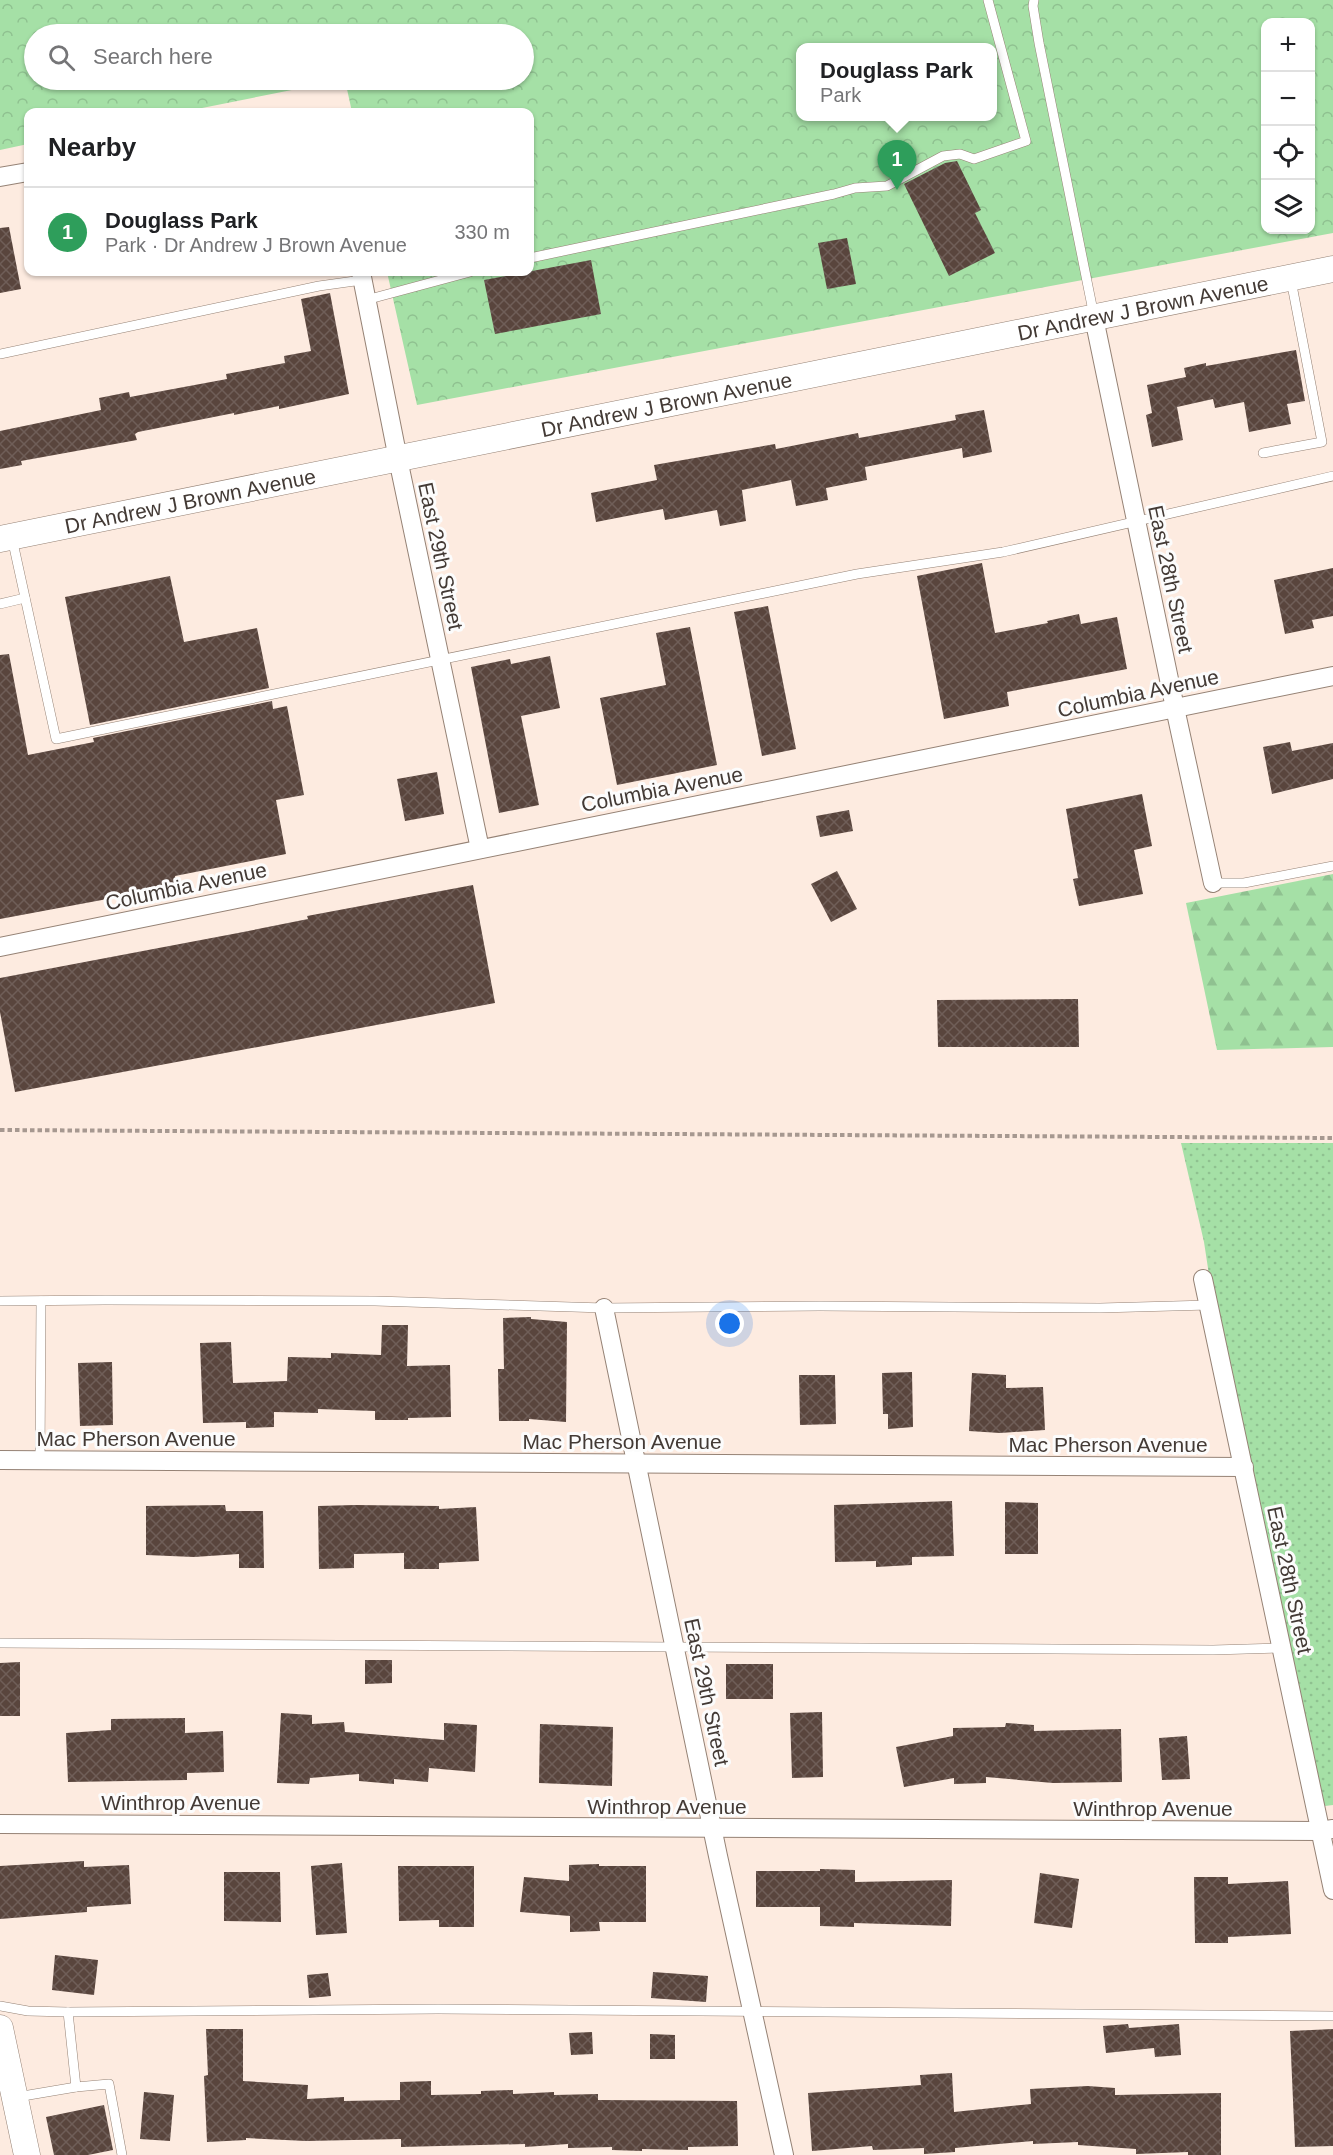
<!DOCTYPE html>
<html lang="en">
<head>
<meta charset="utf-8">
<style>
	body { margin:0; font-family:Arial,sans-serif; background:#f6f6f6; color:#202124 }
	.controls { position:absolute; right:18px; top:18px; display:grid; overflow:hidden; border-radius:12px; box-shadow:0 2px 4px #0004 }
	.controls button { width:54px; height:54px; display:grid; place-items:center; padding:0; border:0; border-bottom:2px solid #e0e0e0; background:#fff; color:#202124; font:30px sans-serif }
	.you { position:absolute; left:730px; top:1324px; width:21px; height:21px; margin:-15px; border:4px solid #fff; border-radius:50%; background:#1a73e8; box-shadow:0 0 0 9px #1a73e833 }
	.badge { display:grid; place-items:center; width:39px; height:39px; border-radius:50%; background:#1d6a6a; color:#fff; font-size:20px; font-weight:700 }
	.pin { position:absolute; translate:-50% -50px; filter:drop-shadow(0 2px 3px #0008) }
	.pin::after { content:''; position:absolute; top:32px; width:21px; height:18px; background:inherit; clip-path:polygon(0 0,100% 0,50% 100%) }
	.popup { position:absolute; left:796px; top:43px; width:201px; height:78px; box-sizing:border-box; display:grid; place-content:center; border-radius:12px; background:#fff; filter:drop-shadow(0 2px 4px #0005); font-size:20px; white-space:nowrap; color:#757577 }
	.popup b { font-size:22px; color:#202124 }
	.popup::after { content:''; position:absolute; left:50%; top:100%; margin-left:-12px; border:12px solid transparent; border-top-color:#fff }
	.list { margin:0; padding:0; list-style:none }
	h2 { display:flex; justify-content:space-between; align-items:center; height:78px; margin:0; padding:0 24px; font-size:26px }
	h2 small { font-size:20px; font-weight:400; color:#757577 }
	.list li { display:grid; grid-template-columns:39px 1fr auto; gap:18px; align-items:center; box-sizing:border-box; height:90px; padding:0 24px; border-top:2px solid #e0e0e0 }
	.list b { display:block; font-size:22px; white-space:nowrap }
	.list p { margin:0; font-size:20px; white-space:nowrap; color:#757577 }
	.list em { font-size:20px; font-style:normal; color:#757577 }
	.icon { flex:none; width:33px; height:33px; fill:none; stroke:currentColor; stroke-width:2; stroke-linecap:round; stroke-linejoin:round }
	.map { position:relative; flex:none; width:1333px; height:2155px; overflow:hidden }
	.search { position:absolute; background:#fff; box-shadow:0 2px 4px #0004; left:24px; top:24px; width:510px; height:66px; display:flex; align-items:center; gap:15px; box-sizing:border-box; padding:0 21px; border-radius:33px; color:#757577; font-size:22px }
	.panel { position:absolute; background:#fff; box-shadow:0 2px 4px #0004; left:24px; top:108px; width:510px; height:168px; border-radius:12px }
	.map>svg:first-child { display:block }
	.grass { fill:url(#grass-dots) }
	.forest { fill:url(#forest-firs) }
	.park { fill:url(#park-crowns); fill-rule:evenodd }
	.building { fill:url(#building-cross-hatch) }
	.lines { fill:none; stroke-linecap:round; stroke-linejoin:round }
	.lane-casing { stroke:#958275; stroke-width:10 }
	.street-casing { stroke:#958275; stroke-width:20 }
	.secondary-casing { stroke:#958275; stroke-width:27 }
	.path { stroke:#a69890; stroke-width:4; stroke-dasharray:4.5 3; stroke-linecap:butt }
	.lane { stroke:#fff; stroke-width:9 }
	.street { stroke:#fff; stroke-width:18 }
	.secondary { stroke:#fff; stroke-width:26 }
	.labels { text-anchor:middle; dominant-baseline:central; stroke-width:6; stroke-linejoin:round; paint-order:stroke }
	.street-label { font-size:21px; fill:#433a35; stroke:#fcfcfc }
</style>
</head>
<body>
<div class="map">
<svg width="1333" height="2155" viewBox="0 0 1333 2155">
	<defs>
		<pattern id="grass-dots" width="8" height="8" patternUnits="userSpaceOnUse" patternTransform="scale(1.5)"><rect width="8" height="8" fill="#a5e0a6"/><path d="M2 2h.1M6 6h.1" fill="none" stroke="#8fc190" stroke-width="1.8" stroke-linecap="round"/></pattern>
		<pattern id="forest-firs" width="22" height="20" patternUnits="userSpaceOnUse" patternTransform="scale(1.5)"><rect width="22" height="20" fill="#a5e0a6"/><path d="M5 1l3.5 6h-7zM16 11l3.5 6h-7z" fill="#8fc190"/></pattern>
		<pattern id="park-crowns" width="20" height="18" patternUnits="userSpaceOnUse" patternTransform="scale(1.5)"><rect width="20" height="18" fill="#a5e0a6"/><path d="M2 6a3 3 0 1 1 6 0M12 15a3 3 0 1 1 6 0" fill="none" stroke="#8fc190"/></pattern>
		<pattern id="building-cross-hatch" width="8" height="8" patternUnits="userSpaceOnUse" patternTransform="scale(1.5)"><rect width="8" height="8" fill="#59453d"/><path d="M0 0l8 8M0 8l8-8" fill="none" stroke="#6f5e58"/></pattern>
	</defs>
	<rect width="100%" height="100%" fill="#fdebe0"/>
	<!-- grass -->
	<polygon class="grass" points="1181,1143 1333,1143 1333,1805 1325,1806 1320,1795 1304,1710 1285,1628 1238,1399 1226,1342 1215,1314 1204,1242"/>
	<!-- forest -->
	<polygon class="forest" points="1333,874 1333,1047 1217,1050 1186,903"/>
	<!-- park -->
	<path class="park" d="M0,0H1333V233L417,405L387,272H530V112H352L345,80H524V34H34V80H342L182,112H28V144L0,150ZM1266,22H1310V230H1266ZM801,48H993V116H801Z"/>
	<!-- building -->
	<g class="building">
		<polygon points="957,161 981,210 975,213 995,253 949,276 904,184 945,163"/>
		<polygon points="9,227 21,289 0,293 0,228"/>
		<polygon points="847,238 856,284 827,289 818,243"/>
		<polygon points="591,260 601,314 495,334 484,280"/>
		<polygon points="330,293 349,394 279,409 279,406 234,415 234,413 138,432 135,434 137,440 21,461 22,465 0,469 0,431 101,410 99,398 129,392 130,397 227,379 226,374 285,363 284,356 311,351 301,299"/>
		<polygon points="1296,350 1305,401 1287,404 1291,424 1249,432 1244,402 1215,408 1213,399 1177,407 1183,440 1152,447 1146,415 1152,413 1147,385 1186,377 1184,368 1206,363 1206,366"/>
		<polygon points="984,410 992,452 963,458 962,448 865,467 867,480 826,488 828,500 796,506 791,480 742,490 746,521 720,526 717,510 665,520 663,509 596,522 591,493 657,480 654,465 775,444 776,449 858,433 859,438 956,420 955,415"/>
		<polygon points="982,563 995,633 1048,623 1047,621 1079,614 1081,624 1117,617 1127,669 1007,692 1009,706 944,719 917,576"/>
		<polygon points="1333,568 1333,616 1312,620 1314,628 1285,634 1274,580"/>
		<polygon points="170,576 184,642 257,628 269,688 90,725 65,597"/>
		<polygon points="768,606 796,749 762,756 734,612"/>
		<polygon points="690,627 717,765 617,785 600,698 666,685 656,633"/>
		<polygon points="9,654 28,755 94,742 93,738 272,701 273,709 287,706 304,795 276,800 286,854 175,876 177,886 0,919 0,655"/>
		<polygon points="550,656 560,708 521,716 539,805 499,813 471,667 510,659 511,664"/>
		<polygon points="1290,742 1292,751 1333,743 1333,779 1272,794 1263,747"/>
		<polygon points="437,772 444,814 405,821 397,779"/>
		<polygon points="1142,794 1152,846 1134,850 1143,894 1079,906 1073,879 1078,878 1066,809"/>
		<polygon points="849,810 853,831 820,837 816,816"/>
		<polygon points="837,871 857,909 831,922 811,884"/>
		<polygon points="473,885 495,1003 15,1092 0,1012 0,978 238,933 308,919 307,916"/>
		<polygon points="1078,999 1079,1047 938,1047 937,1000"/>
		<polygon points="531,1317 531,1319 567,1322 566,1422 529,1419 529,1421 499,1421 498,1369 504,1369 503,1318"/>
		<polygon points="382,1325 408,1325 407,1366 450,1365 451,1417 408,1418 408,1420 375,1420 375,1411 318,1409 318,1413 274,1412 274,1427 246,1428 246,1422 203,1423 200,1343 231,1342 233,1383 287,1381 288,1357 331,1358 331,1353 381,1355"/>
		<polygon points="112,1362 113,1425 80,1426 78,1363"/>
		<polygon points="912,1372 913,1427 888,1429 888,1414 883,1414 882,1373"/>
		<polygon points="972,1373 1006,1375 1006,1388 1043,1387 1045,1430 1000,1433 969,1431"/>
		<polygon points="799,1375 835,1375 836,1424 800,1425"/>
		<polygon points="952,1501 954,1556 912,1557 912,1565 876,1567 876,1561 835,1562 834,1505"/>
		<polygon points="1005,1502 1038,1503 1038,1554 1005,1554"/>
		<polygon points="225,1505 226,1511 263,1511 264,1568 239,1568 239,1554 194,1557 146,1555 146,1506"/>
		<polygon points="355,1505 439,1506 439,1509 476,1507 479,1561 439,1563 439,1569 404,1569 404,1553 354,1554 354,1568 319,1569 318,1506"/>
		<polygon points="365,1660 392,1660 392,1683 365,1684"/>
		<polygon points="20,1662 20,1716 0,1716 0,1663"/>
		<rect x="726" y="1664" width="47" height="35"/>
		<polygon points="822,1712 823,1777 792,1778 790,1713"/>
		<polygon points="281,1713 312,1715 312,1724 344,1722 345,1732 444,1740 444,1723 477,1725 475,1772 429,1768 428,1782 394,1779 394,1784 359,1781 359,1774 310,1778 309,1784 277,1783"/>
		<polygon points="185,1718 185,1733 223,1731 224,1772 187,1773 187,1780 68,1782 66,1733 111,1730 111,1719"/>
		<polygon points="1006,1723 1034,1725 1034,1731 1121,1729 1122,1782 1053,1783 986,1777 986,1783 954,1784 954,1778 904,1787 896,1747 953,1736 953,1728 1005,1727"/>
		<polygon points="540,1724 613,1727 612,1786 539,1783"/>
		<polygon points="1187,1736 1190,1779 1162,1780 1159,1738"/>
		<polygon points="84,1861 84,1867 129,1865 131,1904 87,1907 87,1912 0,1919 0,1866"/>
		<polygon points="342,1863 347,1933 316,1935 311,1866"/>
		<polygon points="599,1864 599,1866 646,1866 646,1922 599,1922 600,1931 570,1932 570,1916 520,1912 524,1877 569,1881 569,1865"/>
		<polygon points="398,1866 474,1866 474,1927 439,1927 439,1920 399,1921"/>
		<polygon points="820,1869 855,1870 855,1882 952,1880 951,1926 854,1923 854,1927 820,1926 820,1907 756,1907 756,1871 820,1871"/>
		<polygon points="224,1872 280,1872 281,1922 224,1921"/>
		<polygon points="1040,1873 1079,1879 1072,1928 1034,1923"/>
		<polygon points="1194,1877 1228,1877 1228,1884 1288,1881 1291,1934 1228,1937 1228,1943 1195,1943"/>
		<polygon points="55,1955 98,1960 94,1995 52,1990"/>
		<polygon points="653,1972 708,1976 706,2002 651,1998"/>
		<polygon points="328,1973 331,1996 309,1998 307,1975"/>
		<polygon points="1128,2024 1129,2028 1179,2024 1181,2055 1155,2057 1154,2048 1106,2053 1103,2026"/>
		<polygon points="206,2029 243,2029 243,2081 308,2085 307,2099 344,2097 344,2101 400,2100 400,2082 431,2081 431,2095 481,2094 481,2091 513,2090 513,2094 554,2092 554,2095 598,2094 598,2100 737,2101 738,2146 688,2147 688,2150 642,2149 642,2151 612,2150 612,2147 568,2148 568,2144 525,2147 525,2144 401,2147 401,2139 306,2141 246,2138 246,2140 207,2142 204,2076 208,2075"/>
		<polygon points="1333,2029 1333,2146 1295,2147 1290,2031"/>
		<polygon points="592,2032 593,2054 571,2055 569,2033"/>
		<polygon points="650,2034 675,2035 675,2059 650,2059"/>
		<polygon points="952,2073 954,2112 1031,2104 1030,2089 1088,2086 1115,2088 1115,2095 1221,2093 1221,2155 1188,2155 1188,2152 1136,2154 1136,2149 1078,2145 1078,2142 1033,2144 1033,2141 955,2148 955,2152 924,2154 924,2148 873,2150 872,2146 812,2151 808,2093 921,2085 920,2075"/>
		<polygon points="144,2092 174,2095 170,2141 140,2139"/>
		<polygon points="104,2105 113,2150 88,2155 54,2155 46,2117"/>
	</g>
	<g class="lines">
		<defs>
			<g id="lane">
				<polyline points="1034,0 1033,6 1039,43 1094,316"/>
				<polyline points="530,258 834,194 855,188 887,186 943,156 960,154 974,159 1026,141 988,0"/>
				<polyline points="366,300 470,272"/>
				<polyline points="0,354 319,286 362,280"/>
				<polyline points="1263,453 1322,442 1291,280"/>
				<polyline points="12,538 56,739 857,574 1003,552 1333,476"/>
				<polyline points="0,604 25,598"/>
				<polyline points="1213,883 1244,883 1333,866"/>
				<polyline points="0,1301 105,1300 375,1301 604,1308 820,1306 1100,1308 1209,1305"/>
				<polyline points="40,1460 41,1301"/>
				<polyline points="0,1643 1213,1650 1282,1648"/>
				<polyline points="0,2006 28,2011 68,2012 438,2009 1333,2016"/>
				<polyline points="68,2012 76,2087 109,2084 122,2155"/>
				<polyline points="17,2097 76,2087"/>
			</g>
			<g id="street">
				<polyline points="0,177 28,172"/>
				<polyline points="361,272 398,459 480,849"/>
				<polyline points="1094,318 1175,708 1213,883"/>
				<polyline points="0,947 1333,676"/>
				<polyline points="1203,1279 1333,1890"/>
				<polyline points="604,1308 718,1856 784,2155"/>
				<polyline points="0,1460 1244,1467"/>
				<polyline points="0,1824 1320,1831 1333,1829"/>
			</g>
			<g id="secondary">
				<path id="s1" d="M0,539L1333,269"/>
				<polyline points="0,2028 27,2155"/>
			</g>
		</defs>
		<!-- lane casing -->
		<use href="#lane" class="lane-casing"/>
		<!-- street casing -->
		<use href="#street" class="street-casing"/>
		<!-- secondary casing -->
		<use href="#secondary" class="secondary-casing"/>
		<!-- path -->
		<polyline class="path" points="0,1130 1333,1138"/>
		<!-- lane -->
		<use href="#lane" class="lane"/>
		<!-- street -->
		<use href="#street" class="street"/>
		<!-- secondary -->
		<use href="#secondary" class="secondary"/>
	</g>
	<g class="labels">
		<!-- street labels -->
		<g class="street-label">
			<text stroke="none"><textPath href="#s1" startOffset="1166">Dr Andrew J Brown Avenue</textPath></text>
			<text stroke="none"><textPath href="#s1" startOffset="680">Dr Andrew J Brown Avenue</textPath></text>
			<text stroke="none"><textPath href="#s1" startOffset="194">Dr Andrew J Brown Avenue</textPath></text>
			<text transform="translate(441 556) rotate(78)">East 29th Street</text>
			<text transform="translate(1171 579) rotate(78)">East 28th Street</text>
			<text transform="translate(1138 693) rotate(-12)">Columbia Avenue</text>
			<text transform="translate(662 789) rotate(-11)">Columbia Avenue</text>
			<text transform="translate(186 886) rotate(-12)">Columbia Avenue</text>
			<text x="136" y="1438">Mac Pherson Avenue</text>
			<text x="622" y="1441">Mac Pherson Avenue</text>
			<text x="1108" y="1444">Mac Pherson Avenue</text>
			<text transform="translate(1290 1580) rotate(78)">East 28th Street</text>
			<text transform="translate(707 1692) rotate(78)">East 29th Street</text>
			<text x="181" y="1802">Winthrop Avenue</text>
			<text x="667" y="1806">Winthrop Avenue</text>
			<text x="1153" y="1808">Winthrop Avenue</text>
		</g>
	</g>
</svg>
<div class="controls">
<button>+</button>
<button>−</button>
<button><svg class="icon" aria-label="locate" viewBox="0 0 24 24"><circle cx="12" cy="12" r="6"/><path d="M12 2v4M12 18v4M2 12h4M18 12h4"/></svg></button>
<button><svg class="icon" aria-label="layers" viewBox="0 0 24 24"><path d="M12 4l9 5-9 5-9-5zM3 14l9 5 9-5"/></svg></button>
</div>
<div class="you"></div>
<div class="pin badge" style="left:897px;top:190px;background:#2e9e5b">1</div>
<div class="popup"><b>Douglass Park</b>Park</div>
<div class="search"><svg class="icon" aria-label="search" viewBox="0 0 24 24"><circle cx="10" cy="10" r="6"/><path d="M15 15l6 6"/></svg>Search here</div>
<section class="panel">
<h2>Nearby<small></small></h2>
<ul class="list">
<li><span class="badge" style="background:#2e9e5b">1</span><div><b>Douglass Park</b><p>Park · Dr Andrew J Brown Avenue</p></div><em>330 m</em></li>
</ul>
</section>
</div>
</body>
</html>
